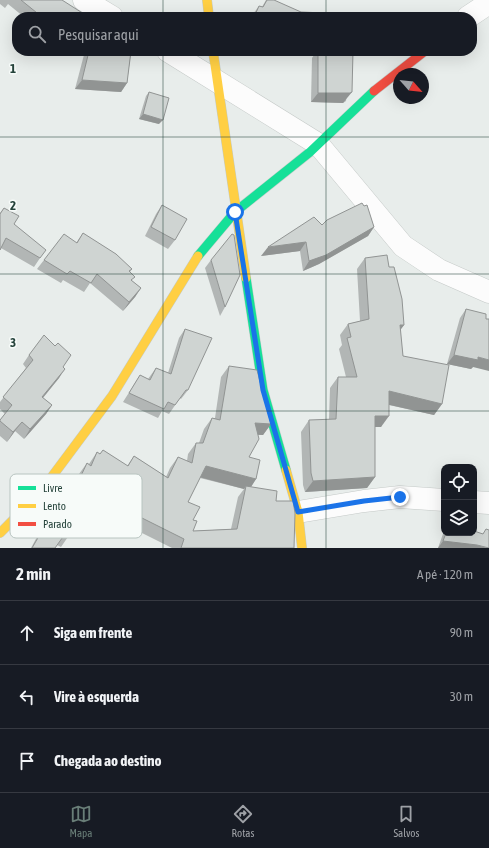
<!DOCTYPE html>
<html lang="pt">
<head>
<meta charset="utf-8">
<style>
	body { margin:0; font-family:"Asap Condensed",sans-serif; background:#242831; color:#f1f3f6 }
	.controls { position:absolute; right:12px; bottom:12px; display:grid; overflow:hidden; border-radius:8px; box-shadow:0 4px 16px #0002 }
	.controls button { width:36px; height:36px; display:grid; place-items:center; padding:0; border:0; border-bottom:1px solid #363941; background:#171b24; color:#f1f3f6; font:20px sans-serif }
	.compass { position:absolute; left:393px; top:68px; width:36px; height:36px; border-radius:50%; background:#171b24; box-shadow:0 4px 16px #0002; rotate:117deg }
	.stop { position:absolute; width:12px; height:12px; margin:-9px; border:3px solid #1a73e8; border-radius:50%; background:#fff }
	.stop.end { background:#1a73e8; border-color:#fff; box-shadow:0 1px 4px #0008 }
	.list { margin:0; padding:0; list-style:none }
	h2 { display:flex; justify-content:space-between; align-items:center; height:52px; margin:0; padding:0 16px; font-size:17px }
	h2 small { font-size:13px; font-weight:400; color:#9ea1a6 }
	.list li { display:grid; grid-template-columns:26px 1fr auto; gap:12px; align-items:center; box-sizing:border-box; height:64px; padding:0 16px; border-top:1px solid #363941 }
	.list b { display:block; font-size:15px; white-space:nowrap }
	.list em { font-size:13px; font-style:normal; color:#9ea1a6 }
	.icon { flex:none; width:22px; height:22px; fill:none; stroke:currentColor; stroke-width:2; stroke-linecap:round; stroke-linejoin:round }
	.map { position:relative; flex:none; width:489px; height:548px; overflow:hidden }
	.search { position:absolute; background:#171b24; box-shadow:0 4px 16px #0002; left:12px; right:12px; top:12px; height:44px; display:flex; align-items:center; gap:10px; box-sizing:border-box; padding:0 14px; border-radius:16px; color:#9ea1a6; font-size:15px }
	.sheet { height:244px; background:#171b24 }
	nav { display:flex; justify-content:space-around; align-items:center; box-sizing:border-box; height:56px; border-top:1px solid #363941; background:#171b24; font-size:11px; color:#9ea1a6 }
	nav a { display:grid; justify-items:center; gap:2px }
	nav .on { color:#697e78 }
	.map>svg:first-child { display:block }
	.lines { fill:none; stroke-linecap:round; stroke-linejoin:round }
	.street-casing { stroke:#c5cac8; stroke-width:23 }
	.fast-casing { stroke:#c3cbc8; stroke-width:10 }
	.slow-casing { stroke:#c3cbc8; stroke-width:10 }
	.jam-casing { stroke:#c3cbc8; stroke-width:10 }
	.street { stroke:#fcfcfc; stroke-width:22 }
	.fast { stroke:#16e098; stroke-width:9 }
	.slow { stroke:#ffcf43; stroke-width:9 }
	.jam { stroke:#f24e42; stroke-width:9 }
	.wall { fill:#b2b6b5; fill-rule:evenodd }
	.shaded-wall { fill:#919493 }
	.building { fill:#cfd4d2; stroke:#919493 }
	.route { stroke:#1a73e8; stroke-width:5 }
	.grid { fill:none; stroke:#24423a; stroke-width:1; stroke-opacity:0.55 }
	.key { fill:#f7fbf9; stroke:#b8c4c0; stroke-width:1 }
	.key-label { font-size:11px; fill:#24423a }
	.grid-label { font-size:13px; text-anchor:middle; font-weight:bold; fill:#24423a; stroke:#f7fbf9; stroke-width:3; stroke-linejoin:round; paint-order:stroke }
</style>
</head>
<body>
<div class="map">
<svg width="489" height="548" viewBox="0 0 489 548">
	<rect width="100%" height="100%" fill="#e8edeb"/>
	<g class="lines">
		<defs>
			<g id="street">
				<polyline points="84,0 112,17"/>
				<polyline points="468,17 489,3"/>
				<polyline points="168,51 318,144 403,246 439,270 489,292"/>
				<polyline points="474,502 489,503"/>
				<polyline points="298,512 364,501 400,497 444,500"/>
			</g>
			<g id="fast">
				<polyline points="198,256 235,212 310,152 374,91"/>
				<polyline points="246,278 263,390 286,470"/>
			</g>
			<g id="slow">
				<polyline points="207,0 209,17"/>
				<polyline points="213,51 246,278"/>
				<polyline points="286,470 298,512 302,548"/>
				<polyline points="0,533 39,494 112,396 198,256"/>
			</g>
			<polyline id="jam" points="374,91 425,51"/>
		</defs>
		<!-- street casing -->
		<use href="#street" class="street-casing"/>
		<!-- fast casing -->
		<use href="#fast" class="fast-casing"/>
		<!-- slow casing -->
		<use href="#slow" class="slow-casing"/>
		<!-- jam casing -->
		<use href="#jam" class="jam-casing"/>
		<!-- street -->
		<use href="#street" class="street"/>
		<!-- fast -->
		<use href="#fast" class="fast"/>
		<!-- slow -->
		<use href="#slow" class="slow"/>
		<!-- jam -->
		<use href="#jam" class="jam"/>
	</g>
	<!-- wall -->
	<g class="wall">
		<polygon points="0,0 62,0 82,17 24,17 8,4 5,8 0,4"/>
		<polygon points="266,0 301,12 324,17 252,17 253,14 259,6 262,7"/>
		<polygon points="85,51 131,51 127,83 121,92 75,89"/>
		<polygon points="317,51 353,51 346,101 343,103 311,102 312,58"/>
		<polygon points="149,92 159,124 139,119 146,96"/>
		<polygon points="162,205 175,240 168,249 145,236 156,214"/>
		<polygon points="4,208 14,224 40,258 34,267 1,248 0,250 0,213"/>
		<polygon points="322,225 374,227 368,236 319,264 303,271 300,251 261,256"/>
		<polygon points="83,233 132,269 130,272 132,281 141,288 135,297 123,311 90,283 84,292 63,280 61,283 37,269 44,260 76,243"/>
		<polygon points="365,258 389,267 404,325 400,330 403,356 442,404 434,415 389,405 381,427 375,427 375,477 367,488 305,492 303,485 301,432 309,420 329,420 330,388 338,377 346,377 339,349 342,345 340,335 348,324 360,321 357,269"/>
		<polygon points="211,260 225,307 220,316 205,268"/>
		<polygon points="466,309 473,367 471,369 447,364 460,318"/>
		<polygon points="185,329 188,390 181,399 180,398 169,414 162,411 158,418 123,402 140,375 148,379 156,368 168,373 179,338"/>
		<polygon points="29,355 63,367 59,378 43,398 52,405 46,414 24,439 15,431 7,442 0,436 0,420 5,414 0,409 0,402 26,368 23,364"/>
		<path d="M229,366L271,424L263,435H258L249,457L256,479L251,487L276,501L294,548H172L128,526L119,538L81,518L61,547L57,545L55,548H31L38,535L46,524L48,526L60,506L57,505L66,489L74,478L77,479L79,474L87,463L89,464L97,452L100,454L103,450L127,466L134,456L166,477L170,468L178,457L187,461L188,454L196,443H199L204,429L212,418H215L221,377ZM200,478L244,489L238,497L231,529L193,531V520L188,502Z"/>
		<polygon points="486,529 489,548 438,548 444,531 444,533 483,534"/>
	</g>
	<!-- shaded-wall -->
	<g class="shaded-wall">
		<polygon points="82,80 127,83 121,92 75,89"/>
		<polygon points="352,92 343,103 311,102 318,93"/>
		<polygon points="143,114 163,120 159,124 139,119"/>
		<polygon points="374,227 368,236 319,264 303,271 309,261"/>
		<polygon points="306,242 300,251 261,256 268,247"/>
		<polygon points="141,288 135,297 123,311 129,302"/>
		<polygon points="400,325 404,325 396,336"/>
		<polygon points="454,355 478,357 489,360 489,371 473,367 471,369 447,364"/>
		<polygon points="65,369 59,378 36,406 42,397"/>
		<polygon points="389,391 442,404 434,415 381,403"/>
		<polygon points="52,405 46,414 24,439 30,429"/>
		<polygon points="375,416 389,416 381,427 367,427"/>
		<polygon points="22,422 15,431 7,442 13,432"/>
		<polygon points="255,423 271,424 263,435 248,434"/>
		<polygon points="206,466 256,479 249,490 246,486 244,489 199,477"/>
		<polygon points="375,477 367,488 305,492 313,481"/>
		<polygon points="443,541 477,545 487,548 438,548"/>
	</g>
	<!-- building -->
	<g class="building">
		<polygon points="21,0 62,0 84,14 82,17 42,17"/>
		<polygon points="267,0 274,0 301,12 324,13 324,17 254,17 259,6 263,7"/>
		<polygon points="89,51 131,51 127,83 82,80"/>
		<polygon points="318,51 353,51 352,92 350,93 318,93"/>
		<polygon points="149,92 169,98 163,120 143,114"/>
		<polygon points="362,203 364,206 367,205 374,227 326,255 309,261 306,242 268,247 314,217 322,225 327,220"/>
		<polygon points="162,205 187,219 175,240 151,227"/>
		<polygon points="4,208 19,216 14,224 46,250 40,258 6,238 0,250 0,214"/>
		<polygon points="83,233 116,254 132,269 129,271 135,277 131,280 141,288 129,302 97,274 91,283 70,271 67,274 44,260 64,234 77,243"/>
		<polygon points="232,234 234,235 240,275 225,307 211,260"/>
		<polygon points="387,255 389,267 394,267 402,299 404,325 400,325 403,356 449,365 442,404 389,391 389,416 375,416 375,477 313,481 311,473 309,420 336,419 338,377 357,377 347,338 351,337 348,324 369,319 365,258"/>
		<polygon points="466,309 486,314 486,319 489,319 489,360 478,357 478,360 454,355"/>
		<polygon points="185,329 212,338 188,390 186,390 175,405 168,402 164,409 129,393 140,375 150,380 156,368 171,374"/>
		<polygon points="44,335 55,346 58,343 71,355 63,367 65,369 42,397 52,405 30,429 22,422 13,432 0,421 0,420 12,405 3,397 33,360 29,355"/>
		<polygon points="229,366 257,370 271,424 255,423 259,439 249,457 260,460 256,479 206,466 188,502 200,507 193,520 197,521 193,531 237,529 246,486 277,491 276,501 293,501 295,513 294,548 181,548 184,539 134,514 127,527 88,507 69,536 65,534 55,548 32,548 46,524 48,526 68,495 65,494 74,478 79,480 87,463 91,466 97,452 100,454 103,450 128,466 134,456 168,478 178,457 192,463 196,443 203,443 212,418 220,420"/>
		<polygon points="486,529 489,530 489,548 477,545 443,541 446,533 474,533 474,531 483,534"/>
	</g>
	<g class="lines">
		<!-- route -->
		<polyline class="route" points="235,212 263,390 298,512 364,501 400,497"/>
	</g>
	<!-- grid -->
	<path class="grid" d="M163,0V17M326,0V17M163,51V548M326,51V548M0,137H489M0,274H489M0,411H489"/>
	<!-- legend -->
	<rect x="10" y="474" width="132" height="64" rx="6" class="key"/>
	<rect x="18" y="486" width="18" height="4" fill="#16e098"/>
	<rect x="18" y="504" width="18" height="4" fill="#ffcf43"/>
	<rect x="18" y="522" width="18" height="4" fill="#f24e42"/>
	<g class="key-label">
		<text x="43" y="492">Livre</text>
		<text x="43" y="510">Lento</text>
		<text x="43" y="528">Parado</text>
	</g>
	<g class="grid-label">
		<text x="13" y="73">1</text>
		<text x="13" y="210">2</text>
		<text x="13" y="347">3</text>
	</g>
</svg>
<div class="controls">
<button><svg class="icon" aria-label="locate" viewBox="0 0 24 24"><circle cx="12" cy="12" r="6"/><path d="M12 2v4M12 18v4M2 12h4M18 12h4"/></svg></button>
<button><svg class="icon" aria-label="layers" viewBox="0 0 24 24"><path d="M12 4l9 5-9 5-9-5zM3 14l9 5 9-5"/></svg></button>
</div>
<svg class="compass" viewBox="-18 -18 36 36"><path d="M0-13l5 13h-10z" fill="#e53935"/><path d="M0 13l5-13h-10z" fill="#9ea1a6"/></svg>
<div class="stop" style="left:235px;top:212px"></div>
<div class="stop end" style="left:400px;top:497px"></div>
<div class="search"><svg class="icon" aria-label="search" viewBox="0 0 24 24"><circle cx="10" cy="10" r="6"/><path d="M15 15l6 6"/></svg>Pesquisar aqui</div>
</div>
<section class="sheet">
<h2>2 min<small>A pé · 120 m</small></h2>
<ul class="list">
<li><svg class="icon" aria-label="ahead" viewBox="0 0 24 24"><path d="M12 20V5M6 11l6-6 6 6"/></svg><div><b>Siga em frente</b></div><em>90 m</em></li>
<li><svg class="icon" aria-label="left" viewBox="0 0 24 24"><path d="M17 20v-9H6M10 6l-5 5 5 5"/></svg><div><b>Vire à esquerda</b></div><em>30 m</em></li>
<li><svg class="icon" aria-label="arrive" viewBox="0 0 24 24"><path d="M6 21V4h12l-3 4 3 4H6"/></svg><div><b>Chegada ao destino</b></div></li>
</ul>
</section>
<nav>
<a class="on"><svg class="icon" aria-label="map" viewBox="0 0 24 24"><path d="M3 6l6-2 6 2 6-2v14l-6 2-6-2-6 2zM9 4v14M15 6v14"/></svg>Mapa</a>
<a><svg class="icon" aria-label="directions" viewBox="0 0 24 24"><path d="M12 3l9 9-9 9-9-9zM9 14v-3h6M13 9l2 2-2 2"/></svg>Rotas</a>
<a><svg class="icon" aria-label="saved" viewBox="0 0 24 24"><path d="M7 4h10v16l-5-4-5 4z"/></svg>Salvos</a>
</nav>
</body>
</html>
